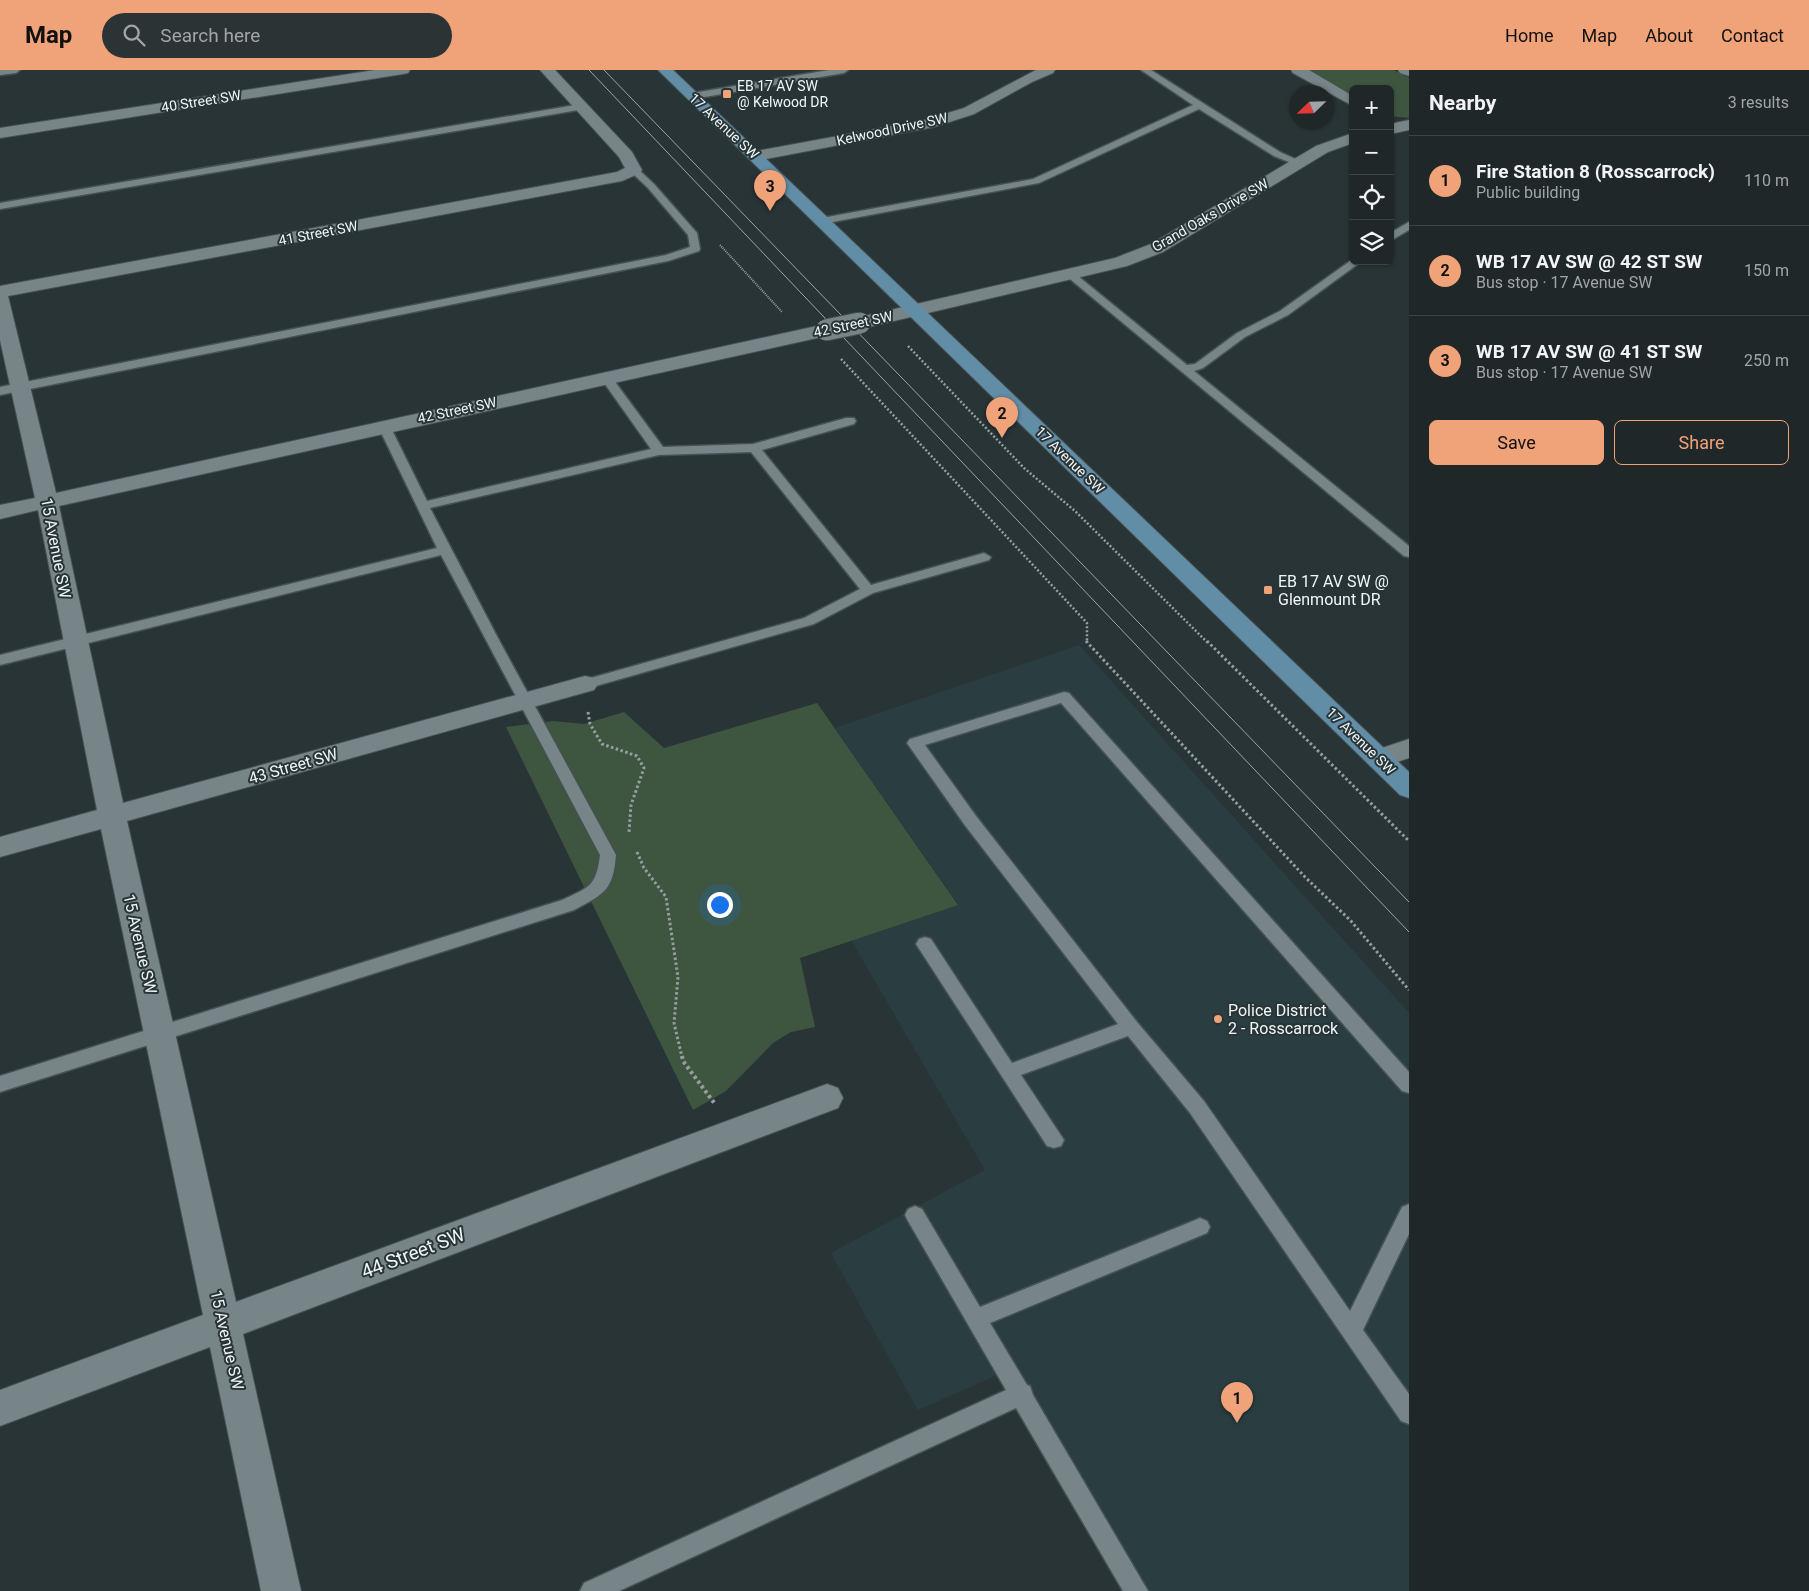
<!DOCTYPE html>
<html lang="en">
<head>
<meta charset="utf-8">
<style>
	body { margin:0; font-family:Roboto,sans-serif; background:#2c3335; color:#f1f3f6 }
	.controls { position:absolute; right:15px; top:15px; display:grid; overflow:hidden; border-radius:8px; box-shadow:0 1px 4px #0004 }
	.controls button { width:45px; height:45px; display:grid; place-items:center; padding:0; border:0; border-bottom:1px solid #3c4446; background:#1f2729; color:#f1f3f6; font:25px sans-serif }
	.compass { position:absolute; left:1289px; top:15px; width:45px; height:45px; border-radius:50%; background:#1f2729; box-shadow:0 1px 4px #0004; rotate:247deg }
	.you { position:absolute; left:719px; top:834px; width:18px; height:18px; margin:-12px; border:4px solid #fff; border-radius:50%; background:#1a73e8; box-shadow:0 0 0 8px #1a73e833 }
	.badge { display:grid; place-items:center; width:32px; height:32px; border-radius:50%; background:#f0a279; color:#111; font-size:16px; font-weight:700 }
	.pin { position:absolute; translate:-50% -41px; filter:drop-shadow(0 1px 2px #0008) }
	.pin::after { content:''; position:absolute; top:26px; width:18px; height:15px; background:inherit; clip-path:polygon(0 0,100% 0,50% 100%) }
	.list { margin:0; padding:0; list-style:none }
	h2 { display:flex; justify-content:space-between; align-items:center; height:65px; margin:0; padding:0 20px; font-size:21px }
	h2 small { font-size:16px; font-weight:400; color:#a1a5a8 }
	.list li { display:grid; grid-template-columns:32px 1fr auto; gap:15px; align-items:center; box-sizing:border-box; height:90px; padding:0 20px; border-top:1px solid #3c4446 }
	.list b { display:block; font-size:19px; white-space:nowrap }
	.list p { margin:0; font-size:16px; white-space:nowrap; color:#a1a5a8 }
	.list em { font-size:16px; font-style:normal; color:#a1a5a8 }
	.actions { display:flex; gap:10px; padding:15px 20px }
	.actions a { flex:1; padding:11px 0; border:1px solid #f0a279; border-radius:8px; text-align:center; font-size:18px; color:#f0a279 }
	.actions .main { background:#f0a279; color:#111 }
	.icon { flex:none; width:28px; height:28px; fill:none; stroke:currentColor; stroke-width:2; stroke-linecap:round; stroke-linejoin:round }
	.map { position:relative; flex:none; width:1409px; height:1521px; overflow:hidden }
	header { display:flex; align-items:center; gap:30px; box-sizing:border-box; height:70px; padding:0 25px; background:#f0a279; color:#111 }
	header strong { font-size:24px }
	nav { display:flex; gap:28px; margin-inline-start:auto; font-size:18px }
	.search { width:350px; height:45px; background:#2c3335; display:flex; align-items:center; gap:12px; box-sizing:border-box; padding:0 18px; border-radius:28px; color:#a1a5a8; font-size:19px }
	main { display:flex }
	aside { flex:1; background:#1f2729 }
	.map>svg:first-child { display:block }
	.built { fill:#2a3e42 }
	.green { fill:#3e5640 }
	.lines { fill:none; stroke-linecap:round; stroke-linejoin:round }
	.service-casing { stroke:#465152; stroke-width:3 }
	.minor-casing { stroke:#465152; stroke-width:2 }
	.secondary-casing { stroke:#465152; stroke-width:2 }
	.path-far3 { stroke:#959fa1; stroke-width:2; stroke-dasharray:1 1; stroke-linecap:butt }
	.path-far2 { stroke:#959fa1; stroke-width:2.5; stroke-dasharray:2 2; stroke-linecap:butt }
	.path-far1 { stroke:#959fa1; stroke-width:3; stroke-dasharray:2.5 2.5; stroke-linecap:butt }
	.path { stroke:#959fa1; stroke-width:4; stroke-dasharray:3 3; stroke-linecap:butt }
	.service { fill:#788588; fill-rule:evenodd }
	.minor { fill:#788588; fill-rule:evenodd }
	.secondary { fill:#628da7; fill-rule:evenodd }
	.tram { stroke:#9ba4a6; stroke-width:1 }
	.minor-bridge-casing { stroke:#465152; stroke-width:23; stroke-linecap:butt }
	.minor-bridge { stroke:#788588; stroke-width:21 }
	.poi-dot { fill:#f0a279; stroke:#293437; stroke-width:2 }
	.labels { text-anchor:middle; dominant-baseline:central; stroke-width:4; stroke-linejoin:round; paint-order:stroke }
	.far-poi-label { font-size:14px; fill:#eff7f8; stroke:#293437; text-anchor:start }
	.far-street-label { font-size:14px; fill:#eff7f8; stroke:#293437 }
	.street-label { font-size:16px; fill:#eff7f8; stroke:#293437 }
	.poi-label { font-size:16px; fill:#eff7f8; stroke:#293437; text-anchor:start }
	.near-street-label { font-size:19px; fill:#eff7f8; stroke:#293437 }
</style>
</head>
<body>
<header>
<strong>Map</strong>
<div class="search"><svg class="icon" aria-label="search" viewBox="0 0 24 24"><circle cx="10" cy="10" r="6"/><path d="M15 15l6 6"/></svg>Search here</div>
<nav><a>Home</a><a>Map</a><a>About</a><a>Contact</a></nav>
</header>
<main>
<div class="map">
<svg width="1409" height="1521" viewBox="0 0 1409 1521">
	<rect width="100%" height="100%" fill="#293437"/>
	<!-- built -->
	<polygon class="built" points="1079,575 1409,943 1409,1521 1131,1521 997,1305 918,1340 831,1183 985,1100 851,870 958,834 835,658"/>
	<!-- green -->
	<g class="green">
		<polygon points="1309,0 1394,0 1409,8 1409,48 1390,46 1390,19 1353,19 1353,25"/>
		<polygon points="817,633 958,835 800,888 815,957 791,962 773,973 726,1021 693,1040 506,657 553,651 584,654 624,642 664,678"/>
	</g>
	<g class="lines">
		<defs>
			<g id="service">
				<polygon points="0,0 20,0 16,3 0,5"/>
				<polygon points="829,0 848,0 844,3 693,29 689,26 693,23"/>
				<polygon points="1141,0 1151,0 1280,82 1304,93 1299,96 1274,86 1199,39 1039,113 822,154 817,151 822,148 1033,109 1193,35"/>
				<polygon points="581,34 584,35 584,39 0,139 0,133"/>
				<polygon points="634,97 637,98 654,114 697,163 700,179 699,181 668,191 0,325 0,317 666,185 690,177 688,165 648,118 629,100"/>
				<polygon points="1409,152 1409,160 1390,171 1390,163"/>
				<polygon points="1353,189 1353,191 1362,191 1288,245 1245,267 1203,298 1194,301 1409,476 1409,487 1404,486 1064,204 1069,201 1073,202 1187,295 1195,294 1237,263 1280,241"/>
				<path d="M606,303L610,305L663,377L753,374L846,348H854L856,351L854,354L762,380L871,515L984,483L991,487L989,490L873,523L814,554L585,619L580,617L578,614L580,611L804,548L860,519L751,382L659,385L430,438L500,572L616,785C613,821 604,824 574,840L0,1022V1006L562,830C589,817 596,817 600,785L441,485L0,595V585L437,478L378,356L380,353L384,352L390,356L427,431L651,379L600,307Z"/>
				<polygon points="1064,622 1069,623 1409,1002 1409,1023 1402,1021 1061,633 925,675 976,746 1137,952 1204,1031 1350,1241 1402,1137 1409,1134 1409,1164 1363,1260 1409,1324 1409,1354 1401,1351 1190,1043 1128,966 1021,1005 1064,1070 1061,1076 1054,1078 1047,1076 916,874 919,869 925,867 931,869 1012,993 1118,954 964,754 907,673 910,669"/>
				<polygon points="915,1136 922,1139 980,1237 1193,1151 1200,1148 1207,1151 1210,1157 1207,1163 990,1253 1027,1315 1030,1316 1033,1325 1148,1521 1123,1521 1016,1338 619,1521 580,1521 584,1513 1006,1320 908,1151 905,1145 908,1139"/>
			</g>
			<g id="minor">
				<polygon points="375,0 410,0 408,3 403,4 0,68 0,58"/>
				<polygon points="540,0 555,0 632,82 642,100 640,103 622,111 8,226 56,423 826,254 833,256 836,260 833,264 826,266 59,436 123,733 585,606 594,608 598,614 594,620 127,751 236,1232 827,1014 838,1018 843,1028 838,1038 243,1264 301,1521 261,1521 210,1277 0,1356 0,1320 203,1245 101,759 0,787 0,767 97,740 38,440 0,449 0,435 35,428 0,270 0,216 617,102 625,98 619,87"/>
				<polygon points="1036,0 1055,0 1053,3 1032,12 974,44 934,57 756,91 750,89 748,86 750,83 756,81 925,50 964,38"/>
				<polygon points="1291,0 1309,0 1353,26 1353,36 1293,3"/>
				<polygon points="1398,0 1409,0 1409,6 1400,3"/>
				<polygon points="1409,50 1409,60 1390,64 1390,54"/>
				<polygon points="1353,63 1353,73 1328,82 1163,182 1127,196 860,259 853,257 851,253 853,249 860,247 1115,188 1151,174 1316,76"/>
				<polygon points="1409,669 1409,688 1379,698 1370,696 1366,689 1370,682"/>
			</g>
			<polygon id="secondary" points="658,0 673,0 1409,702 1409,728 1400,725"/>
		</defs>
		<!-- service casing -->
		<use href="#service" class="service-casing"/>
		<!-- minor casing -->
		<use href="#minor" class="minor-casing"/>
		<!-- secondary casing -->
		<use href="#secondary" class="secondary-casing"/>
		<!-- path-far3 -->
		<polyline class="path-far3" points="720,175 782,242"/>
		<!-- path-far2 -->
		<g class="path-far2">
			<polyline points="908,276 1024,398 1075,441 1208,573"/>
			<polyline points="841,289 1087,553 1087,573"/>
		</g>
		<!-- path-far1 -->
		<g class="path-far1">
			<polyline points="1086,571 1305,807 1351,851 1409,920"/>
			<polyline points="1207,571 1409,771"/>
			<polyline points="588,642 590,654 602,674 637,686 644,698 631,735 629,762"/>
			<polyline points="637,782 644,798 666,827 678,907 674,953 682,987"/>
		</g>
		<!-- path -->
		<polyline class="path" points="682,986 683,991 715,1034"/>
		<!-- service -->
		<use href="#service" class="service"/>
		<!-- minor -->
		<use href="#minor" class="minor"/>
		<!-- secondary -->
		<use href="#secondary" class="secondary"/>
		<!-- tram -->
		<g class="tram">
			<polyline points="589,0 1409,862"/>
			<polyline points="604,0 1409,832"/>
		</g>
		<defs>
			<polyline id="minor-bridge" points="826,260 860,253"/>
		</defs>
		<!-- minor-bridge casing -->
		<use href="#minor-bridge" class="minor-bridge-casing"/>
		<!-- minor-bridge -->
		<use href="#minor-bridge" class="minor-bridge"/>
	</g>
	<!-- markers -->
	<g class="poi-dot">
		<rect x="722" y="19" width="10" height="10" rx="2.5"/>
		<rect x="1263" y="515" width="10" height="10" rx="2.5"/>
		<circle cx="1218" cy="949" r="5"/>
	</g>
	<g class="labels">
		<!-- far-poi labels -->
		<g class="far-poi-label">
			<text x="737" y="16">EB 17 AV SW<tspan x="737" dy="16">@ Kelwood DR</tspan></text>
		</g>
		<!-- far-street labels -->
		<g class="far-street-label">
			<text transform="translate(201 31) rotate(-9)">40 Street SW</text>
			<text transform="translate(724 56) rotate(43)">17 Avenue SW</text>
			<text transform="translate(892 59) rotate(-12)">Kelwood Drive SW</text>
			<text transform="translate(1210 145) rotate(-30)">Grand Oaks Drive SW</text>
			<text transform="translate(318 163) rotate(-11)">41 Street SW</text>
			<text transform="translate(853 254) rotate(-12)">42 Street SW</text>
			<text transform="translate(457 340) rotate(-12)">42 Street SW</text>
			<text transform="translate(1070 390) rotate(44)">17 Avenue SW</text>
			<text transform="translate(1361 671) rotate(44)">17 Avenue SW</text>
		</g>
		<!-- street labels -->
		<g class="street-label">
			<text transform="translate(56 478) rotate(79)">15 Avenue SW</text>
			<text transform="translate(293 696) rotate(-16)">43 Street SW</text>
			<text transform="translate(140 874) rotate(77)">15 Avenue SW</text>
			<text transform="translate(227 1270) rotate(77)">15 Avenue SW</text>
		</g>
		<!-- poi labels -->
		<g class="poi-label">
			<text x="1278" y="511">EB 17 AV SW @<tspan x="1278" dy="18">Glenmount DR</tspan></text>
			<text x="1228" y="940">Police District<tspan x="1228" dy="18">2 - Rosscarrock</tspan></text>
		</g>
		<!-- near-street labels -->
		<g class="near-street-label">
			<text transform="translate(413 1183) rotate(-21)">44 Street SW</text>
		</g>
	</g>
</svg>
<div class="controls">
<button>+</button>
<button>−</button>
<button><svg class="icon" aria-label="locate" viewBox="0 0 24 24"><circle cx="12" cy="12" r="6"/><path d="M12 2v4M12 18v4M2 12h4M18 12h4"/></svg></button>
<button><svg class="icon" aria-label="layers" viewBox="0 0 24 24"><path d="M12 4l9 5-9 5-9-5zM3 14l9 5 9-5"/></svg></button>
</div>
<svg class="compass" viewBox="-18 -18 36 36"><path d="M0-13l5 13h-10z" fill="#e53935"/><path d="M0 13l5-13h-10z" fill="#a1a5a8"/></svg>
<div class="you"></div>
<div class="pin badge" style="left:1237px;top:1353px">1</div>
<div class="pin badge" style="left:1002px;top:368px">2</div>
<div class="pin badge" style="left:770px;top:141px">3</div>
</div>
<aside>
<h2>Nearby<small>3 results</small></h2>
<ul class="list">
<li><span class="badge">1</span><div><b>Fire Station 8 (Rosscarrock)</b><p>Public building</p></div><em>110 m</em></li>
<li><span class="badge">2</span><div><b>WB 17 AV SW @ 42 ST SW</b><p>Bus stop · 17 Avenue SW</p></div><em>150 m</em></li>
<li><span class="badge">3</span><div><b>WB 17 AV SW @ 41 ST SW</b><p>Bus stop · 17 Avenue SW</p></div><em>250 m</em></li>
</ul>
<div class="actions"><a class="main">Save</a><a>Share</a></div>
</aside>
</main>
</body>
</html>
